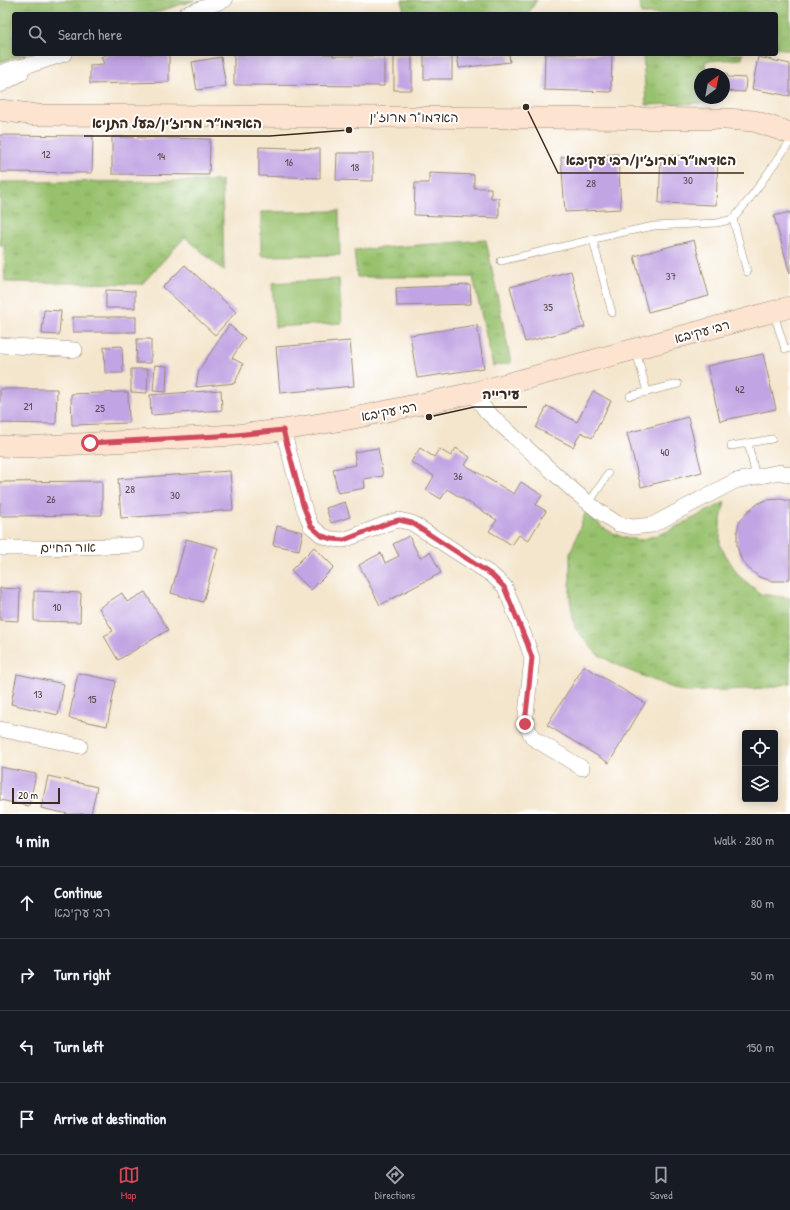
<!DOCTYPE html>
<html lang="en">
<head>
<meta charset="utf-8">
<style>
	body { margin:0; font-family:"Patrick Hand","Playpen Sans Hebrew",sans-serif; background:#242831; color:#f1f3f6 }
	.controls { position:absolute; right:12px; bottom:12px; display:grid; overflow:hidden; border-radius:4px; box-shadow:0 2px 10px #0003 }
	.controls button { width:36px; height:36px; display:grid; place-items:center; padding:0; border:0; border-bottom:1px solid #363941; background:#171b24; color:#f1f3f6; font:20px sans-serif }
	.compass { position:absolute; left:694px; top:68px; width:36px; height:36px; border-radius:50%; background:#171b24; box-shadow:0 2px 10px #0003; rotate:32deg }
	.scale { position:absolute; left:12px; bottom:10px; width:48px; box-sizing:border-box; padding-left:4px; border:2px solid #3b2a1e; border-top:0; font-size:11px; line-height:14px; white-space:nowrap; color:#3b2a1e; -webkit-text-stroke:3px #fff; paint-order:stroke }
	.stop { position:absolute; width:12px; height:12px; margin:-9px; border:3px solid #d1495b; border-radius:50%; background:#fff }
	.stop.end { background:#d1495b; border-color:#fff; box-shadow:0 1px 4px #0008 }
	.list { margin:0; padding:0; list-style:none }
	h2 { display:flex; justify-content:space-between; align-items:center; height:52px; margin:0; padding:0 16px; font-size:17px }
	h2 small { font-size:13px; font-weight:400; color:#9ea1a6 }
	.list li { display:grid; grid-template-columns:26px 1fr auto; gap:12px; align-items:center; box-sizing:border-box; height:72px; padding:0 16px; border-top:1px solid #363941 }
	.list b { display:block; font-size:15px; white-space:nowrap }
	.list p { margin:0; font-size:13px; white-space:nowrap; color:#9ea1a6 }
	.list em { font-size:13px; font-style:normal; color:#9ea1a6 }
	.icon { flex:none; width:22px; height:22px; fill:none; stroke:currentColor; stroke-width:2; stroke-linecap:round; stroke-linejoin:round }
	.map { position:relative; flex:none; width:790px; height:814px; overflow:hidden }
	.search { position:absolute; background:#171b24; box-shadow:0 2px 10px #0003; left:12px; right:12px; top:12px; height:44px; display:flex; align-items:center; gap:10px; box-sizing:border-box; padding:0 14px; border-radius:4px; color:#9ea1a6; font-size:15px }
	.sheet { height:340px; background:#171b24 }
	nav { display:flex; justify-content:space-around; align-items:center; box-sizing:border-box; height:56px; border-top:1px solid #363941; background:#171b24; font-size:11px; color:#9ea1a6 }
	nav a { display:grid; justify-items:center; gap:2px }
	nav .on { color:#d1495b }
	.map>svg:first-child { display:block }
	.grass { fill:url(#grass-tufts); stroke:#6a7646 }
	.garden { fill:#98c16d; stroke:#6a7646 }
	.building { fill:#c1a4e3 }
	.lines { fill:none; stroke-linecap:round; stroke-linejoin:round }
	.lane-casing { stroke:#988876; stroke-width:8 }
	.street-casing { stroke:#988876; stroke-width:16 }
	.secondary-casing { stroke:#988876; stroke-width:22 }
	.lane { stroke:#fff; stroke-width:7 }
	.street { stroke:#fff; stroke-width:15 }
	.secondary { stroke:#fde4d1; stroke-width:21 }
	.route { stroke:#d1495b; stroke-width:5 }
	.labels { text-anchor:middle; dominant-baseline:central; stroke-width:4; stroke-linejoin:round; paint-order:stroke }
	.number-label { font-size:11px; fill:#5c484f }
	.street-label { font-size:13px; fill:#3b2a1e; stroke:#fff }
	.leader { fill:none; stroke:#3b2a1e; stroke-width:1.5 }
	.callout-dot { fill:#3b2a1e; stroke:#fff; stroke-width:1.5 }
	.callout-label { font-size:14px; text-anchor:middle; font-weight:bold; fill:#3b2a1e; stroke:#fff; stroke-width:4; stroke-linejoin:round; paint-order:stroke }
</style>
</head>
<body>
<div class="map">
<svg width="790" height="814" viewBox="0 0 790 814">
	<defs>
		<pattern id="grass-tufts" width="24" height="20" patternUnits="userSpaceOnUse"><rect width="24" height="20" fill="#98c16d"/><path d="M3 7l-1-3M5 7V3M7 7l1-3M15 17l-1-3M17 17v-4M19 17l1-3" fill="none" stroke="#7d9d59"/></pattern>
	</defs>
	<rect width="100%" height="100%" fill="#fff"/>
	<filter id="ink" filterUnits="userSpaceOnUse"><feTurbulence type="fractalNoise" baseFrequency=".025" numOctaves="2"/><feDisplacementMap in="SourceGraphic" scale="8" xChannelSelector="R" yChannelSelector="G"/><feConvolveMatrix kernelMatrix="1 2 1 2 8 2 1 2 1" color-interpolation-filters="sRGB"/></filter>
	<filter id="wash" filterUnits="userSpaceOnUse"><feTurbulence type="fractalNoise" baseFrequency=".012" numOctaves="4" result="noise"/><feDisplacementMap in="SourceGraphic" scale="16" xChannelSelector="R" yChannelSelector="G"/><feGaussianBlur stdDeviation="0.9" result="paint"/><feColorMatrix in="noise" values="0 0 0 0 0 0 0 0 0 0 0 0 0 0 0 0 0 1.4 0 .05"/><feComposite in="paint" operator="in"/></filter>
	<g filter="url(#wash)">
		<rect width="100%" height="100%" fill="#f4e6cd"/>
		<!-- grass -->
		<g class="grass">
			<polygon points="0,0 195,0 151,14 14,14 14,54 26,54 0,62"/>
			<polygon points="402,0 537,0 528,14 404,14"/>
			<polygon points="640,0 790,0 790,50 776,48 776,14 641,14"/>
			<polygon points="643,54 743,54 742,59 705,61 706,74 700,74 700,98 708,98 709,103 646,105"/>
			<polygon points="222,181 224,271 185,237 142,284 5,282 4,245 0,245 0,182"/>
			<polygon points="486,240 511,363 493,366 473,277 357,277 354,250"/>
			<polygon points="725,502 720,524 720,546 739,576 761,594 790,598 790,683 767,688 683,692 625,669 597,654 575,628 570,599 570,554 586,511 603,528 622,537 641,540 666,532"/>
		</g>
		<!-- garden -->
		<g class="garden">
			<polygon points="339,211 340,255 261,256 261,212"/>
			<polygon points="339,279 342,323 275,327 272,283"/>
		</g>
		<g id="blocks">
			<!-- building -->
			<g class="building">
				<polygon points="108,54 169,54 169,82 90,84 90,65 104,64 101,57"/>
				<polygon points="234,54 333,54 333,56 384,56 384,86 234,85"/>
				<rect x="424" y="54" width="28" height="25"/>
				<polygon points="457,54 509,54 510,62 459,68"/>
				<polygon points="545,54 612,54 611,92 544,90"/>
				<rect x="394" y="56" width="18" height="34"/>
				<polygon points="221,57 226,86 197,90 192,62"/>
				<polygon points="758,57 790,64 790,96 752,89"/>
				<polygon points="716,72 727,73 728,77 746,78 745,92 724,91 724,74 716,74"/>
				<polygon points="0,135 93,136 92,173 0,172"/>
				<polygon points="112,137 210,139 209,175 112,174"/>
				<polygon points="259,147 320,149 320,178 259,176"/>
				<polygon points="337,153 373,153 373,181 336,180"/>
				<polygon points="618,154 621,209 565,212 561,157"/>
				<polygon points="661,155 718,157 716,205 659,203"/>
				<polygon points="429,173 474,175 474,188 491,188 491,198 499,198 499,218 414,215 415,183 429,183"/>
				<polygon points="790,212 790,274 774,216"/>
				<polygon points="694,240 709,296 648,312 634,256"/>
				<polygon points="185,265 236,312 215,335 163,287"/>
				<polygon points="571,271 585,327 525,342 510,287"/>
				<polygon points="470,285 471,304 397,306 396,288"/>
				<polygon points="106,290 135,291 135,308 106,308"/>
				<polygon points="44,310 61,311 59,335 42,334"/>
				<rect x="73" y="317" width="63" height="15"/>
				<polygon points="229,325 245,338 232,358 243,364 235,383 196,387 199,370"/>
				<polygon points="477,325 484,368 417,378 410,335"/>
				<polygon points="137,339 151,339 151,363 136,363"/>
				<polygon points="350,341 354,386 280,393 276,347"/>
				<polygon points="122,346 123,373 105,373 104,347"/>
				<polygon points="763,354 776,409 720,421 707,366"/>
				<polygon points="155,365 167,366 166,392 153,391"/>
				<polygon points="131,369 148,369 147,393 131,392"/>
				<polygon points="0,389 57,389 56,424 0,423"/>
				<polygon points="221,390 222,410 151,415 150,395"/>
				<polygon points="593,391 611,401 592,438 581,432 573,447 536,428 547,406 577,422"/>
				<polygon points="128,392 129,423 72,425 71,394"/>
				<polygon points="688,417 702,472 641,487 627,433"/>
				<polygon points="378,448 383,476 364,479 365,488 338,493 333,469 356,465 354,452"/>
				<polygon points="420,448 434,457 439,449 451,456 456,448 470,457 465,465 514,494 521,482 542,495 536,505 546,511 528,541 519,535 512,545 489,531 497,520 447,489 441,499 426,490 434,476 411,462"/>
				<polygon points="230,471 233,510 121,518 118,479"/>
				<polygon points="102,481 102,515 0,516 0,482"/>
				<polygon points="781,499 790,501 790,578 784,581 773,581 759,577 748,568 741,559 737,546 737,531 739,523 747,512 759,503 766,500"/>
				<polygon points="345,502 350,517 331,523 326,508"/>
				<polygon points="277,526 303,532 299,550 273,545"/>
				<polygon points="409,536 420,558 430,552 441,573 380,605 359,565 381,553 385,563 399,556 393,544"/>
				<polygon points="186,539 218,548 203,602 171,593"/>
				<polygon points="314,547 334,567 311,590 291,570"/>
				<polygon points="0,588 20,589 19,621 0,620"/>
				<polygon points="34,591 81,593 80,622 34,621"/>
				<polygon points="145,592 168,630 118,660 104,636 113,631 99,608 122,593 127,602"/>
				<polygon points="584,666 645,703 609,763 547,725"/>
				<polygon points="78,673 116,681 107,726 69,718"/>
				<polygon points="17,674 64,684 58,715 11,704"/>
				<polygon points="0,767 36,774 29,806 0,800"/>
				<polygon points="48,776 97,787 91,814 68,814 41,808"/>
			</g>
		</g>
	</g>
	<g filter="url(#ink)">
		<use href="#blocks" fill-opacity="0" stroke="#988876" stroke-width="1"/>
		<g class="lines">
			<defs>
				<g id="lane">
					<polyline points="733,219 747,272"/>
					<polyline points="593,240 612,313"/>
					<polyline points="501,261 615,234 654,226 717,223 733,219 748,201 790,142"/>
					<polyline points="774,314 785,349 790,348"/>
					<polyline points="636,351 647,392"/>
					<polyline points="630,396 678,384"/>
					<polyline points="748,443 756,477"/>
					<polyline points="731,446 772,439"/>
					<polyline points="589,503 608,474"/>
				</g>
				<g id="street">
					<polyline points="186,14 225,0"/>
					<polyline points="0,73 14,68 37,63 64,54"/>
					<polyline points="0,85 21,73"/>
					<polyline points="0,345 75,350"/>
					<polyline points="473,393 487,412 575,492 600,512 618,524 633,527 652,525 735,481 780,472 790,475"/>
					<polyline points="283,430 303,505 311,526 323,536 332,539 344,540 391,522 399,520 412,523 492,575 505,587 527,643 532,658 525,724 533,738 582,768"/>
					<polyline points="0,548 48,548 137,545"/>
					<polyline points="0,729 80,746"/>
				</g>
				<g id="secondary">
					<polyline points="0,110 36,115 726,119 754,121 790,133"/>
					<polyline points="0,446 25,447 236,435 283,430 349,419 473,393 790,307"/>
				</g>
			</defs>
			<!-- lane casing -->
			<use href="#lane" class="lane-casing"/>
			<!-- street casing -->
			<use href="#street" class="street-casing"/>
			<!-- secondary casing -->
			<use href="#secondary" class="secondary-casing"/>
			<!-- lane -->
			<use href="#lane" class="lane"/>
			<!-- street -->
			<use href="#street" class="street"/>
			<!-- secondary -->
			<use href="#secondary" class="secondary"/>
		</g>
	</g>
	<g class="lines" filter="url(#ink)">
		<!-- route -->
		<polyline class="route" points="90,443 236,435 283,430 303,505 311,526 322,536 332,539 344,540 391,522 399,520 412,523 492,575 504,587 527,643 532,658 525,724"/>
	</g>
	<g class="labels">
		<!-- number labels -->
		<g class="number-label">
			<text x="46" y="154">12</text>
			<text x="161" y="156">14</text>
			<text x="289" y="162">16</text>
			<text x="355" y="167">18</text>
			<text x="688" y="180">30</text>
			<text x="591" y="183">28</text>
			<text x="671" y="276">37</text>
			<text x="548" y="307">35</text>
			<text x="740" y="389">42</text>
			<text x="28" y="406">21</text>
			<text x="100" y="408">25</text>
			<text x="665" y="452">40</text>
			<text x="458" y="476">36</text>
			<text x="130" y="489">28</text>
			<text x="175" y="495">30</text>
			<text x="51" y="499">26</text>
			<text x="57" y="607">10</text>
			<text x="38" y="694">13</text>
			<text x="92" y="699">15</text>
		</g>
		<!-- street labels -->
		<g class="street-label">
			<text x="414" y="117">האדמו"ר מרוז'ין</text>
			<text transform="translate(702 331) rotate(-15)">רבי עקיבא</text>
			<text transform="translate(389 411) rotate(-11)">רבי עקיבא</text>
			<text transform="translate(68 547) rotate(-1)">אור החיים</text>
		</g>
	</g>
	<!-- callouts -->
	<path class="leader" d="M349 130L270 136H84M526 107L558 173H744M429 417L474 407H527"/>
	<g class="callout-dot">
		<circle cx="349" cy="130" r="4"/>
		<circle cx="526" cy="107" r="4"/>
		<circle cx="429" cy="417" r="4"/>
	</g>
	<g class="callout-label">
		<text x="177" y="128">האדמו״ר מרוז׳ין/בעל התניא</text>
		<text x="651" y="165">האדמו״ר מרוז׳ין/רבי עקיבא</text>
		<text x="501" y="399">עירייה</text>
	</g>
</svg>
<div class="controls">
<button><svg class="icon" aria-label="locate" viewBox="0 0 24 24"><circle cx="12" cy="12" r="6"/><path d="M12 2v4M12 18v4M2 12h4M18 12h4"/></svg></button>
<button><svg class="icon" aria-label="layers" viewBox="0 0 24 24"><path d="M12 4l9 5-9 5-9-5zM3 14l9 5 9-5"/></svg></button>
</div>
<svg class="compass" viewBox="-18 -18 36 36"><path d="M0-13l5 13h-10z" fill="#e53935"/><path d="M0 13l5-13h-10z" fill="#9ea1a6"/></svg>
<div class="scale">20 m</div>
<div class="stop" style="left:90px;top:443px"></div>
<div class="stop end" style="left:525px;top:724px"></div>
<div class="search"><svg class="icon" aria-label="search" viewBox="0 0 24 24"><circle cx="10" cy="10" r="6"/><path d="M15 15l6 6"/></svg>Search here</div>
</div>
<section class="sheet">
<h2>4 min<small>Walk · 280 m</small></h2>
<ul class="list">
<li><svg class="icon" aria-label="ahead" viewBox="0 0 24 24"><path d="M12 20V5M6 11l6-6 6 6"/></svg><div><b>Continue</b><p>רבי עקיבא</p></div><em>80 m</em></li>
<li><svg class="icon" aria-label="right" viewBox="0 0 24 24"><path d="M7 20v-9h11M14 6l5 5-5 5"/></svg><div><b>Turn right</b></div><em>50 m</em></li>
<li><svg class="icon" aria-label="left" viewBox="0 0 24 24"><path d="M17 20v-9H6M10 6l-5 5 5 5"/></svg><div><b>Turn left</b></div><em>150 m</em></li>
<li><svg class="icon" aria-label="arrive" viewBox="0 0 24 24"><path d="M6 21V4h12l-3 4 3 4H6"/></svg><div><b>Arrive at destination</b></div></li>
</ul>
</section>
<nav>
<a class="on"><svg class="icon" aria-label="map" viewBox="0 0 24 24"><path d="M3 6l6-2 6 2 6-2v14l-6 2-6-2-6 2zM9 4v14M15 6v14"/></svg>Map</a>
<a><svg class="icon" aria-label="directions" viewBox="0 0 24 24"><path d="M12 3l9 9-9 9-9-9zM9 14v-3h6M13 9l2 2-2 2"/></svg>Directions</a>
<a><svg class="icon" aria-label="saved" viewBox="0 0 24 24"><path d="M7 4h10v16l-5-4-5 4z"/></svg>Saved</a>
</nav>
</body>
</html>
